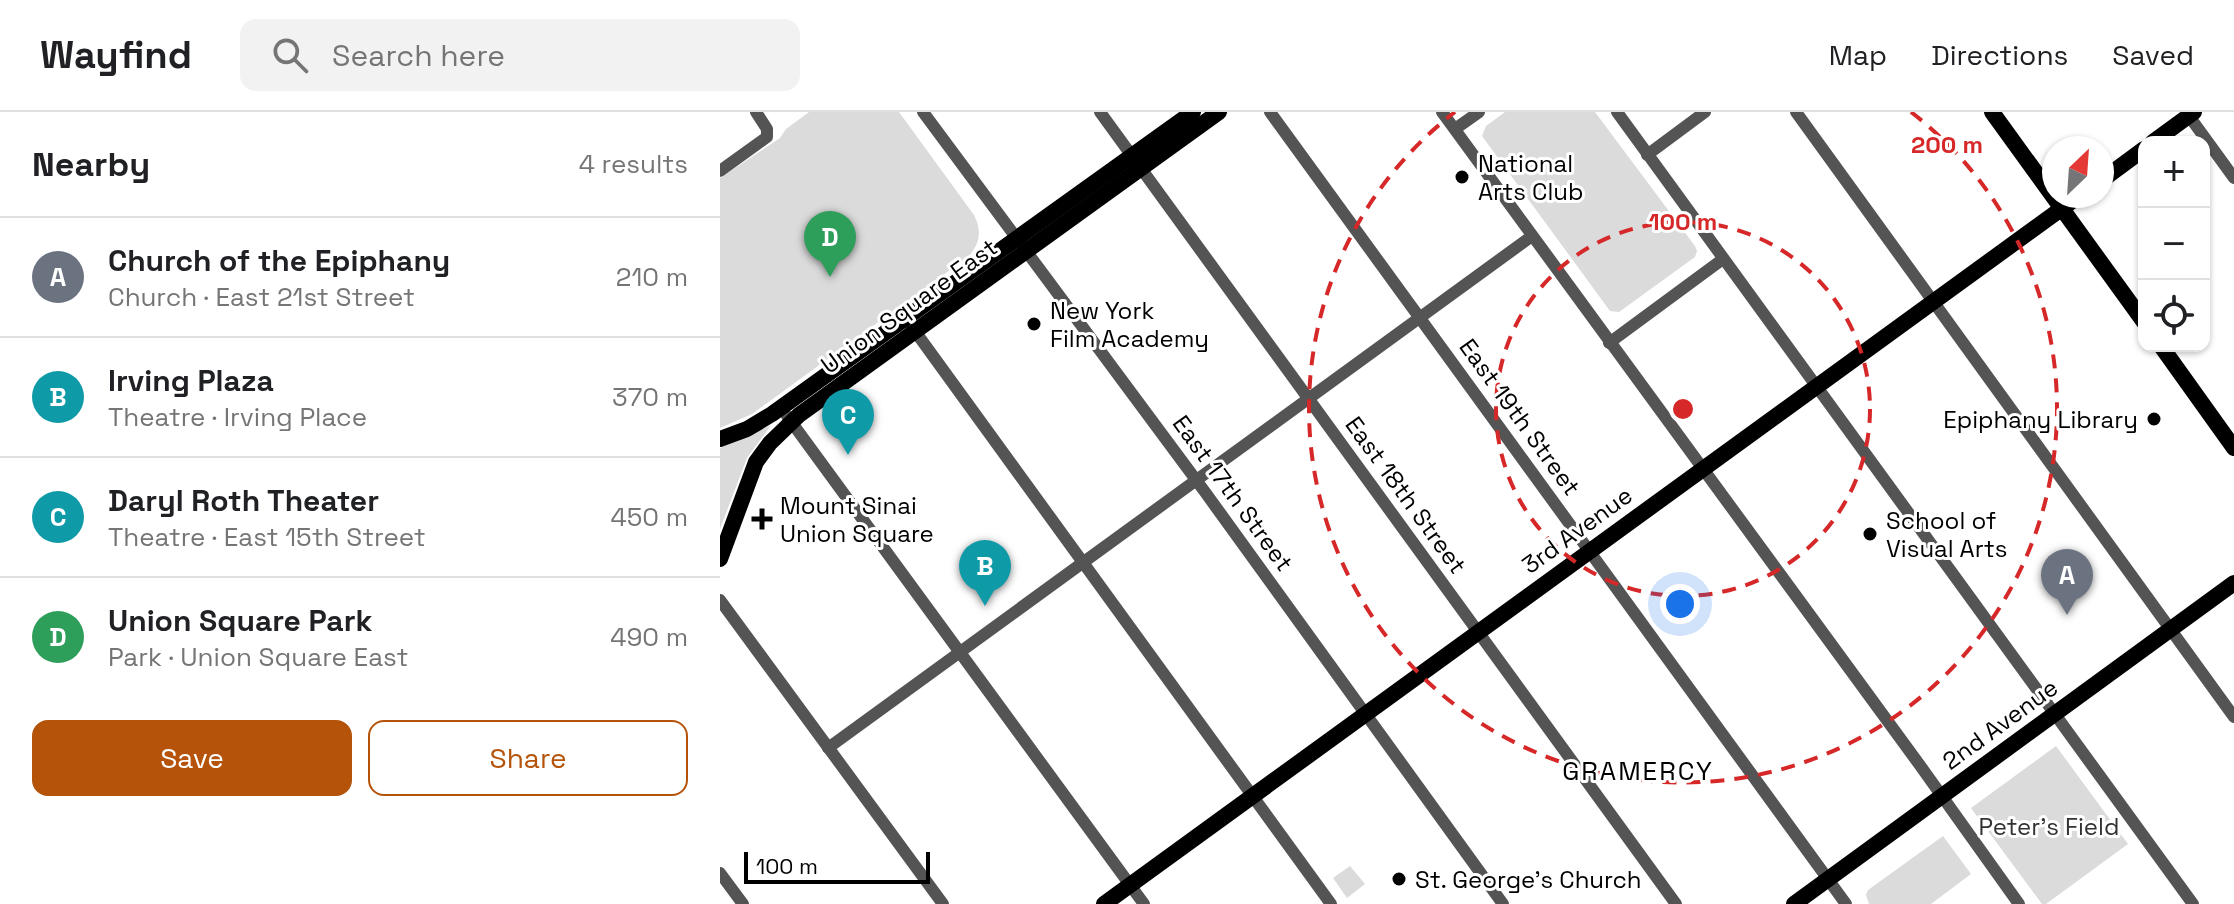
<!DOCTYPE html>
<html lang="en">
<head>
<meta charset="utf-8">
<style>
	body { margin:0; font-family:"Space Grotesk",sans-serif; background:#f2f2f2; color:#202124 }
	.controls { position:absolute; right:24px; top:24px; display:grid; overflow:hidden; border-radius:16px; box-shadow:0 2px 6px #0004 }
	.controls button { width:72px; height:72px; display:grid; place-items:center; padding:0; border:0; border-bottom:2px solid #e0e0e0; background:#fff; color:#202124; font:40px sans-serif }
	.compass { position:absolute; left:1322px; top:24px; width:72px; height:72px; border-radius:50%; background:#fff; box-shadow:0 2px 6px #0004; rotate:25deg }
	.scale { position:absolute; left:24px; bottom:20px; width:186px; box-sizing:border-box; padding-left:8px; border:4px solid #000; border-top:0; font-size:22px; line-height:28px; white-space:nowrap; color:#000; -webkit-text-stroke:6px #fff; paint-order:stroke }
	.you { position:absolute; left:960px; top:492px; width:28px; height:28px; margin:-20px; border:6px solid #fff; border-radius:50%; background:#1a73e8; box-shadow:0 0 0 12px #1a73e833 }
	.badge { display:grid; place-items:center; width:52px; height:52px; border-radius:50%; background:#b45309; color:#fff; font-size:26px; font-weight:700 }
	.pin { position:absolute; translate:-50% -66px; filter:drop-shadow(0 2px 4px #0008) }
	.pin::after { content:''; position:absolute; top:42px; width:28px; height:24px; background:inherit; clip-path:polygon(0 0,100% 0,50% 100%) }
	.list { margin:0; padding:0; list-style:none }
	h2 { display:flex; justify-content:space-between; align-items:center; height:104px; margin:0; padding:0 32px; font-size:34px }
	h2 small { font-size:26px; font-weight:400; color:#757577 }
	.list li { display:grid; grid-template-columns:52px 1fr auto; gap:24px; align-items:center; box-sizing:border-box; height:120px; padding:0 32px; border-top:2px solid #e0e0e0 }
	.list b { display:block; font-size:30px; white-space:nowrap }
	.list p { margin:0; font-size:26px; white-space:nowrap; color:#757577 }
	.list em { font-size:26px; font-style:normal; color:#757577 }
	.actions { display:flex; gap:16px; padding:24px 32px }
	.actions a { flex:1; padding:18px 0; border:2px solid #b45309; border-radius:16px; text-align:center; font-size:28px; color:#b45309 }
	.actions .main { background:#b45309; color:#fff }
	.icon { flex:none; width:44px; height:44px; fill:none; stroke:currentColor; stroke-width:2; stroke-linecap:round; stroke-linejoin:round }
	.map { position:relative; flex:none; width:1514px; height:792px; overflow:hidden }
	header { display:flex; align-items:center; gap:48px; box-sizing:border-box; height:112px; padding:0 40px; background:#fff; border-bottom:2px solid #e0e0e0 }
	header strong { font-size:38px }
	nav { display:flex; gap:44px; margin-inline-start:auto; font-size:28px }
	.search { width:560px; height:72px; background:#f2f2f2; display:flex; align-items:center; gap:20px; box-sizing:border-box; padding:0 28px; border-radius:16px; color:#757577; font-size:30px }
	main { display:flex }
	aside { flex:1; background:#fff }
	.map>svg:first-child { display:block }
	.green { fill:#dbdbdb }
	.lines { fill:none; stroke-linecap:round; stroke-linejoin:round }
	.minor { stroke:#545454; stroke-width:12 }
	.major { stroke:#000; stroke-width:16 }
	.ring { fill:none; stroke:#d62828; stroke-width:4; stroke-dasharray:14 10 }
	.poi-dot { fill:#000; stroke:#fff; stroke-width:3 }
	.labels { text-anchor:middle; dominant-baseline:central; stroke-width:6; stroke-linejoin:round; paint-order:stroke }
	.poi-label { font-size:24px; fill:#000; stroke:#fff; text-anchor:start }
	.street-label { font-size:24px; fill:#000; stroke:#fff }
	.park-label { font-size:24px; fill:#323232; stroke:#fff }
	.neighbourhood-label { font-size:26px; letter-spacing:2px; fill:#000; stroke:#fff }
	.centre { fill:#d62828; stroke:#fff; stroke-width:4 }
	.ring-label { font-size:24px; text-anchor:middle; font-weight:bold; fill:#d62828; stroke:#fff; stroke-width:6; stroke-linejoin:round; paint-order:stroke }
</style>
</head>
<body>
<header>
<strong>Wayfind</strong>
<div class="search"><svg class="icon" aria-label="search" viewBox="0 0 24 24"><circle cx="10" cy="10" r="6"/><path d="M15 15l6 6"/></svg>Search here</div>
<nav><a>Map</a><a>Directions</a><a>Saved</a></nav>
</header>
<main>
<aside>
<h2>Nearby<small>4 results</small></h2>
<ul class="list">
<li><span class="badge" style="background:#6b7280">A</span><div><b>Church of the Epiphany</b><p>Church · East 21st Street</p></div><em>210 m</em></li>
<li><span class="badge" style="background:#0f9aa8">B</span><div><b>Irving Plaza</b><p>Theatre · Irving Place</p></div><em>370 m</em></li>
<li><span class="badge" style="background:#0f9aa8">C</span><div><b>Daryl Roth Theater</b><p>Theatre · East 15th Street</p></div><em>450 m</em></li>
<li><span class="badge" style="background:#2e9e5b">D</span><div><b>Union Square Park</b><p>Park · Union Square East</p></div><em>490 m</em></li>
</ul>
<div class="actions"><a class="main">Save</a><a>Share</a></div>
</aside>
<div class="map">
<svg width="1514" height="792" viewBox="0 0 1514 792">
	<rect width="100%" height="100%" fill="#fff"/>
	<!-- green -->
	<g class="green">
		<path d="M89,0H179L254,103C262,119 260,131 249,144L32,302L0,316V66L60,26L66,17Z"/>
		<polygon points="785,0 875,0 975,134 977,139 975,145 899,200 890,199 762,24 766,14"/>
		<polygon points="51,313 27,346 0,417 0,336"/>
		<polygon points="1336,634 1408,732 1326,792 1322,792 1251,696"/>
		<polygon points="1223,724 1251,762 1211,792 1149,792 1146,783 1148,778"/>
		<polygon points="630,754 645,772 627,786 613,766"/>
	</g>
	<g class="lines">
		<!-- minor -->
		<g class="minor">
			<polyline points="203,0 485,380 783,792"/>
			<polyline points="380,0 956,792"/>
			<polyline points="550,0 1126,792"/>
			<polyline points="722,0 1199,652 1299,792"/>
			<polyline points="897,0 1473,792"/>
			<polyline points="1076,0 1514,605"/>
			<polyline points="1469,4 1514,66"/>
			<polyline points="735,17 759,0"/>
			<polyline points="927,43 985,0"/>
			<polyline points="0,59 47,25 47,17 36,0"/>
			<polyline points="192,215 611,792"/>
			<polyline points="889,231 1003,147"/>
			<polyline points="67,304 424,792"/>
			<polyline points="0,488 223,792"/>
			<polyline points="108,636 812,124"/>
			<polyline points="0,761 23,792"/>
		</g>
		<!-- major -->
		<g class="major">
			<polyline points="1272,0 1424,210"/>
			<polyline points="1433,30 1474,0"/>
			<polyline points="1382,68 1424,37"/>
			<polyline points="1441,234 1514,336"/>
			<polyline points="0,327 27,317 52,302 473,0"/>
			<polyline points="0,447 36,350 50,331 79,303 499,0"/>
			<polyline points="384,792 1359,84"/>
			<polyline points="1074,792 1514,471"/>
		</g>
	</g>
	<!-- distance rings -->
	<g class="ring">
		<circle cx="963" cy="297" r="187"/>
		<path d="M1191 0A374 374 0 1 1 735 0"/>
	</g>
	<!-- markers -->
	<g class="poi-dot">
		<circle cx="742" cy="65" r="8"/>
		<circle cx="314" cy="212" r="8"/>
		<circle cx="1434" cy="307" r="8"/>
		<path d="M38 395h8v8h8v8h-8v8h-8v-8h-8v-8h8z"/>
		<circle cx="1150" cy="422" r="8"/>
		<circle cx="679" cy="767" r="8"/>
	</g>
	<g class="labels">
		<!-- poi labels -->
		<g class="poi-label">
			<text x="758" y="51">National<tspan x="758" dy="28">Arts Club</tspan></text>
			<text x="330" y="198">New York<tspan x="330" dy="28">Film Academy</tspan></text>
			<text x="1418" y="307" text-anchor="end">Epiphany Library</text>
			<text x="60" y="393">Mount Sinai<tspan x="60" dy="28">Union Square</tspan></text>
			<text x="1166" y="408">School of<tspan x="1166" dy="28">Visual Arts</tspan></text>
			<text x="695" y="767">St. George's Church</text>
		</g>
		<!-- street labels -->
		<g class="street-label">
			<text transform="translate(189 194) rotate(-36)">Union Square East</text>
			<text transform="translate(800 305) rotate(54)">East 19th Street</text>
			<text transform="translate(513 381) rotate(54)">East 17th Street</text>
			<text transform="translate(686 383) rotate(54)">East 18th Street</text>
			<text transform="translate(857 418) rotate(-36)">3rd Avenue</text>
			<text transform="translate(1280 612) rotate(-36)">2nd Avenue</text>
		</g>
		<!-- park labels -->
		<g class="park-label">
			<text x="1329" y="714">Peter's Field</text>
		</g>
		<!-- neighbourhood labels -->
		<g class="neighbourhood-label">
			<text x="918" y="659">GRAMERCY</text>
		</g>
	</g>
	<circle cx="963" cy="297" r="12" class="centre"/>
	<g class="ring-label">
		<text x="1227" y="41">200 m</text>
		<text x="963" y="118">100 m</text>
	</g>
</svg>
<div class="controls">
<button>+</button>
<button>−</button>
<button><svg class="icon" aria-label="locate" viewBox="0 0 24 24"><circle cx="12" cy="12" r="6"/><path d="M12 2v4M12 18v4M2 12h4M18 12h4"/></svg></button>
</div>
<svg class="compass" viewBox="-18 -18 36 36"><path d="M0-13l5 13h-10z" fill="#e53935"/><path d="M0 13l5-13h-10z" fill="#757577"/></svg>
<div class="scale">100 m</div>
<div class="you"></div>
<div class="pin badge" style="left:1347px;top:503px;background:#6b7280">A</div>
<div class="pin badge" style="left:265px;top:494px;background:#0f9aa8">B</div>
<div class="pin badge" style="left:128px;top:343px;background:#0f9aa8">C</div>
<div class="pin badge" style="left:110px;top:165px;background:#2e9e5b">D</div>
</div>
</main>
</body>
</html>
